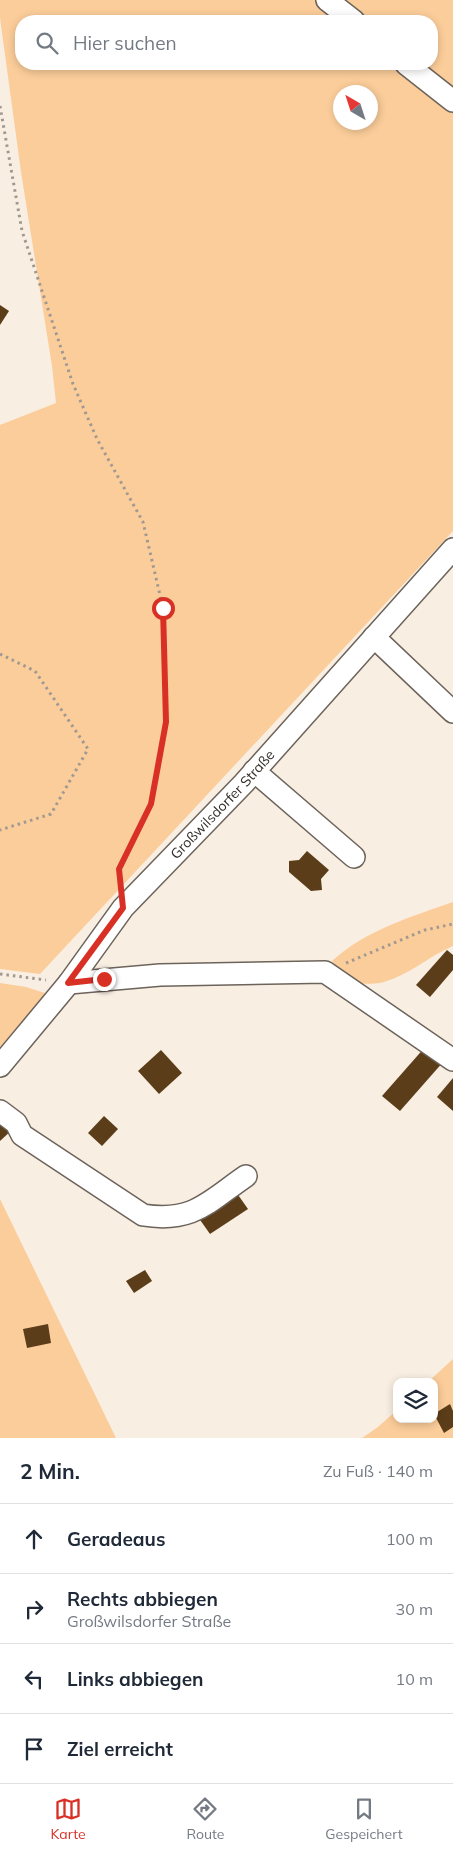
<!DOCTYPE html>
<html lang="de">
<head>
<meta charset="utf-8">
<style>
	body { margin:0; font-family:Mulish,sans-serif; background:#f2f2f3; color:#1f2937 }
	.controls { position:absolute; right:15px; bottom:15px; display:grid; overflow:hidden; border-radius:10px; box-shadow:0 2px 8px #0003 }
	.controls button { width:45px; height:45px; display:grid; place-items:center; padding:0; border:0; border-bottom:1px solid #e0e1e3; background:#fff; color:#1f2937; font:25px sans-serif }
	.compass { position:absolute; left:333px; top:85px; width:45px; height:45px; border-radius:50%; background:#fff; box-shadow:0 2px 8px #0003; rotate:321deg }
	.stop { position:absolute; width:15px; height:15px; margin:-11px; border:4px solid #d93025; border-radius:50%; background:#fff }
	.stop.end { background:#d93025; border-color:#fff; box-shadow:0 1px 5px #0008 }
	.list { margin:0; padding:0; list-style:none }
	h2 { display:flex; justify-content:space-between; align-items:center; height:65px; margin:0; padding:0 20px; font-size:21px }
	h2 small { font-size:16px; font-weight:400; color:#747a83 }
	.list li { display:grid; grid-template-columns:32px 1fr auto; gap:15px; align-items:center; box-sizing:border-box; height:70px; padding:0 20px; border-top:1px solid #e0e1e3 }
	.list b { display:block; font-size:19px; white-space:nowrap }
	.list p { margin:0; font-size:16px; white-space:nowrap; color:#747a83 }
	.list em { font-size:16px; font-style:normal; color:#747a83 }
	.icon { flex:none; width:28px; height:28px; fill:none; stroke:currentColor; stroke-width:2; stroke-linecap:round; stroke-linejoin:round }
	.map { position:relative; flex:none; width:453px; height:1438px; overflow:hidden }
	.search { position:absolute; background:#fff; box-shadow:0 2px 8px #0003; left:15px; right:15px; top:15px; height:55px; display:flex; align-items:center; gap:12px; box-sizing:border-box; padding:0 18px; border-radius:20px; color:#747a83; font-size:19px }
	.sheet { height:345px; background:#fff }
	nav { display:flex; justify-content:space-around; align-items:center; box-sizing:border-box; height:70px; border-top:1px solid #e0e1e3; background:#fff; font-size:14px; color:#747a83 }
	nav a { display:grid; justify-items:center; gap:2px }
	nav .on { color:#d93025 }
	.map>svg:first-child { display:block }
	.green { fill:#fbcd9a; fill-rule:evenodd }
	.building { fill:#5b3d19 }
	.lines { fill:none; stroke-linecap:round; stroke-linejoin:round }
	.minor-casing { stroke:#6c635a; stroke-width:24 }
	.path { stroke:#a19991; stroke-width:3; stroke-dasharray:2.5 4; stroke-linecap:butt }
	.minor { stroke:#fff; stroke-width:21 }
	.route { stroke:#d93025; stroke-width:6 }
	.labels { text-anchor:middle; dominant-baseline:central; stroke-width:5; stroke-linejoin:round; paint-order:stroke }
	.street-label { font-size:14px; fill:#322e2a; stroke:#f9eee2 }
</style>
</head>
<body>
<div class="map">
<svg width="453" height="1438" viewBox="0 0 453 1438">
	<rect width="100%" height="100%" fill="#f9eee2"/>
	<!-- green -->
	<g class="green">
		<path d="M0,0H453V531L40,974L0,969V425L56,403L52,366L21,172L0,18ZM21,21H432V64H21ZM340,92H370V122H340Z"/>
		<path d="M453,902V946C429,956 409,975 384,982C373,985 359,983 348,984L332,961C366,930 411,917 453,902Z"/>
		<polygon points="0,983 26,987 48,994 0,1051"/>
		<polygon points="0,1199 116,1438 0,1438"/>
		<polygon points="453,1359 453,1438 362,1438 378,1427 397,1410 397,1419 434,1419 434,1382 428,1382"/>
	</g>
	<!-- building -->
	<g class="building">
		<polygon points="0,305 9,311 0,325"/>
		<polygon points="307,851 329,870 321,879 322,890 311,891 289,872 289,861 299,860"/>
		<polygon points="447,950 453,955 453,970 430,997 416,985"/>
		<polygon points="426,1046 444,1061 400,1111 382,1096"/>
		<polygon points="161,1050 182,1073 159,1094 138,1071"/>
		<polygon points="453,1078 453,1111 437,1097"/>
		<polygon points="104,1116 118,1129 102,1146 88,1133"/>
		<polygon points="6,1120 13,1129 0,1141 0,1125"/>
		<polygon points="236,1192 248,1209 210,1234 198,1217"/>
		<polygon points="145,1270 152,1281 134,1293 126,1281"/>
		<polygon points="48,1324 51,1343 27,1348 23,1329"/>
		<polygon points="450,1404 453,1411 453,1427 444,1433 434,1414"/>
	</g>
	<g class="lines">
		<defs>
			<g id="minor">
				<polyline points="327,0 354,21"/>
				<polyline points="406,64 453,101"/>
				<polyline points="374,637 453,712"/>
				<polyline points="254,771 354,857"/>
				<polyline points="69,983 160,975 325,972 453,1060"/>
				<path id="s1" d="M0,1066L69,983L123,908L244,783L453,549"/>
				<path d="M0,1111L16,1123L22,1135L143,1215C193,1223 208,1202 246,1176"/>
			</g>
		</defs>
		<!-- minor casing -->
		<use href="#minor" class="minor-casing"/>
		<!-- path -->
		<g class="path">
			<polyline points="0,106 22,231 73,384 97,439 143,522 163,608 166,722 151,805 119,869 120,882"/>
			<polyline points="0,654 35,671 88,749 51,814 0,830"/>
			<polyline points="346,963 425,930 453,924"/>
			<polyline points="0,974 46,980"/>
		</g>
		<!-- minor -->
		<use href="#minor" class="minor"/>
	</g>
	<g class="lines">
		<!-- route -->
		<polyline class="route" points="104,979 68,983 123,908 119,869 151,804 166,722 163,608"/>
	</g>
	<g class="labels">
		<!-- street labels -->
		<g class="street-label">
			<text stroke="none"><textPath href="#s1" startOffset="344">Großwilsdorfer Straße</textPath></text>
		</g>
	</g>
</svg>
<div class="controls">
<button><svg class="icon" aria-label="layers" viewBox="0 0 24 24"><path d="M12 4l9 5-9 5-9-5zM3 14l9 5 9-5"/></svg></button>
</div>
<svg class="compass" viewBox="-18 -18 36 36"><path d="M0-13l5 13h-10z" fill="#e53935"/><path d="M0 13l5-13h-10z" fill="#747a83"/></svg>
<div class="stop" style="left:163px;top:608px"></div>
<div class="stop end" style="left:104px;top:979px"></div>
<div class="search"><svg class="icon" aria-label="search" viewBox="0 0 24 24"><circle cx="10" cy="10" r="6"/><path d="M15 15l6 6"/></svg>Hier suchen</div>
</div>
<section class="sheet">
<h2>2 Min.<small>Zu Fuß · 140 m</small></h2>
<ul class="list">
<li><svg class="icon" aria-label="ahead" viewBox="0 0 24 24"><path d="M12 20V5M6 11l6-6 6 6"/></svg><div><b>Geradeaus</b></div><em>100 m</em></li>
<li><svg class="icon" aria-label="right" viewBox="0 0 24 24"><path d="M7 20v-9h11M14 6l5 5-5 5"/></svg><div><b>Rechts abbiegen</b><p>Großwilsdorfer Straße</p></div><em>30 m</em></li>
<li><svg class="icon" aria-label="left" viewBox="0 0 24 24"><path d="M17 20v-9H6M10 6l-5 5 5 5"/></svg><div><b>Links abbiegen</b></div><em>10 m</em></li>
<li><svg class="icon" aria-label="arrive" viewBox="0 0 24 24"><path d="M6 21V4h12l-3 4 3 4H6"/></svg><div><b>Ziel erreicht</b></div></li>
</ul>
</section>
<nav>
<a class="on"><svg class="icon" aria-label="map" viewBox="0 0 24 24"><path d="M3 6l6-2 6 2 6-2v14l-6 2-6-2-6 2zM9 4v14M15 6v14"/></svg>Karte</a>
<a><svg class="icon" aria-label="directions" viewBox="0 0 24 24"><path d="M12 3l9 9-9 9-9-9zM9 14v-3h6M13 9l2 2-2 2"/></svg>Route</a>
<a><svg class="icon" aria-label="saved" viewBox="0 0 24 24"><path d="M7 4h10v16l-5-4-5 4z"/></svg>Gespeichert</a>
</nav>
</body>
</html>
